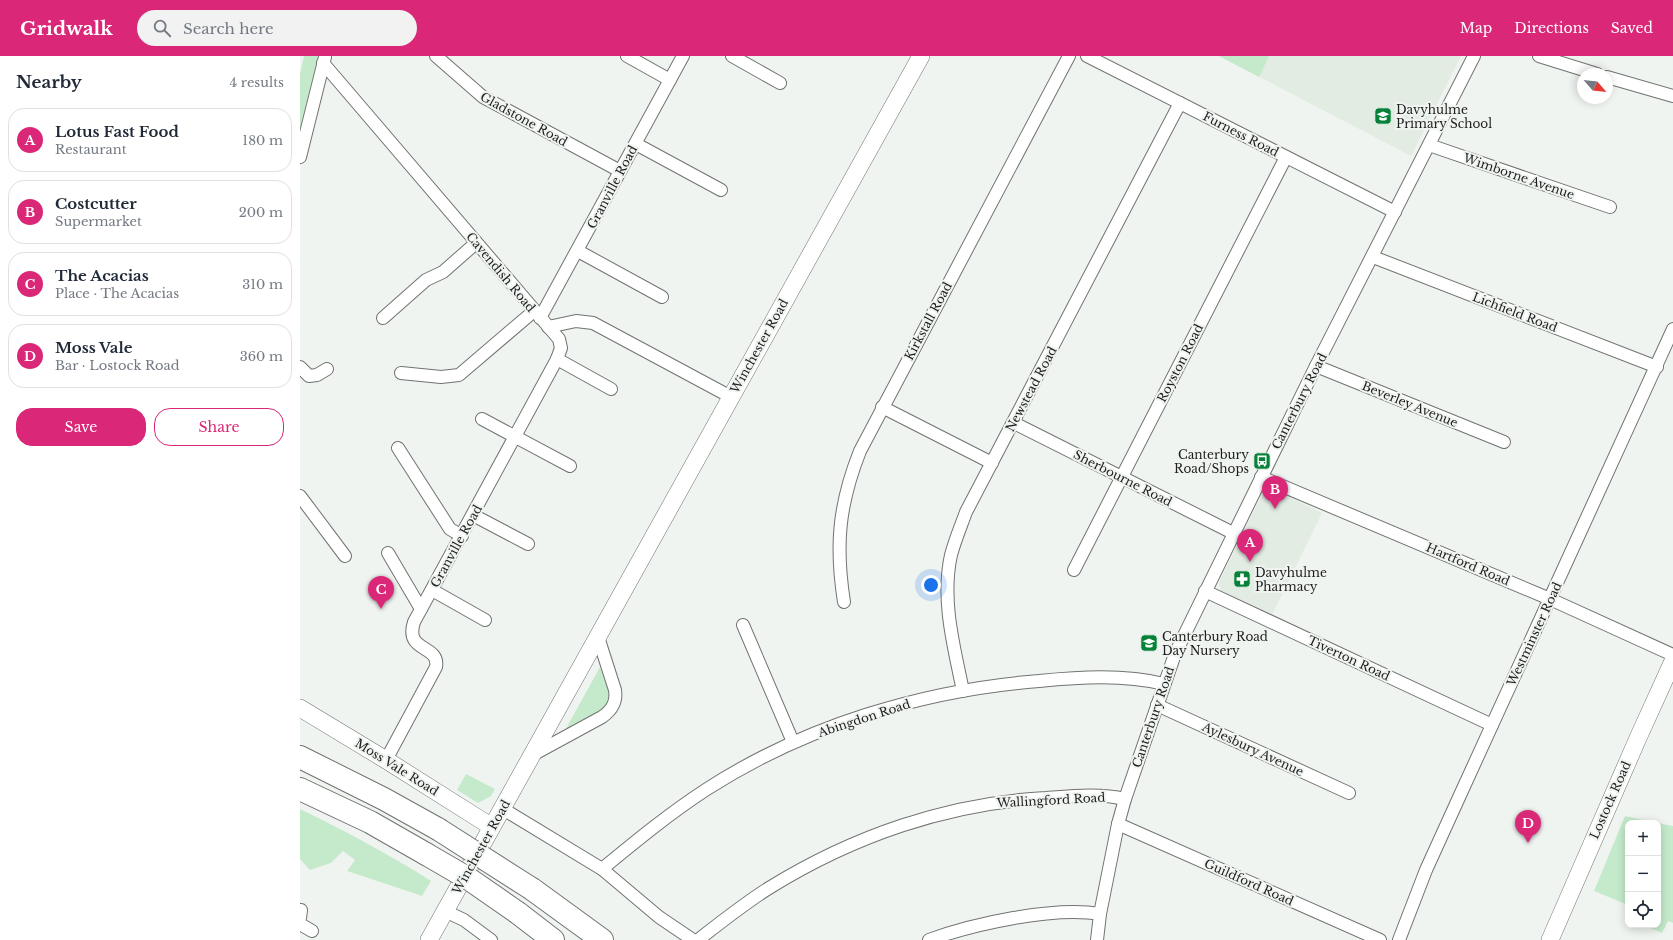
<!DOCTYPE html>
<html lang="en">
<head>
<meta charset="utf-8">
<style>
	body { margin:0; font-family:"Libre Baskerville",serif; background:#f2f2f3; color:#1f2937 }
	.controls { position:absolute; right:12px; bottom:12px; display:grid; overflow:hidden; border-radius:8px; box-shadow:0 2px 10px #0003 }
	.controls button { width:36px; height:36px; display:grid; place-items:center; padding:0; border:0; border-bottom:1px solid #e0e1e3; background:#fff; color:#1f2937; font:20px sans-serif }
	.compass { position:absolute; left:1277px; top:12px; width:36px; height:36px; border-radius:50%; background:#fff; box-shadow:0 2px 10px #0003; rotate:118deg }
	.you { position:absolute; left:631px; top:529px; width:14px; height:14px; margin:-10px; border:3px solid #fff; border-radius:50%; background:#1a73e8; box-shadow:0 0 0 6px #1a73e833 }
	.badge { display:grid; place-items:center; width:26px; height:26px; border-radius:50%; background:#db2777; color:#fff; font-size:13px; font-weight:700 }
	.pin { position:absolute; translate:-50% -33px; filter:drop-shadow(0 1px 2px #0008) }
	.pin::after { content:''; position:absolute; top:21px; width:14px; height:12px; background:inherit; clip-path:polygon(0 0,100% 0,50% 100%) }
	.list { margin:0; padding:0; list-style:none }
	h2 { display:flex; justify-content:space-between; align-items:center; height:52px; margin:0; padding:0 16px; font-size:17px }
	h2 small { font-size:13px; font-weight:400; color:#747a83 }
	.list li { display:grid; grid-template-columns:26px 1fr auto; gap:12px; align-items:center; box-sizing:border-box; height:64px; margin:0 8px 8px; padding:0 8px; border:1px solid #e0e1e3; border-radius:16px }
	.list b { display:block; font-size:15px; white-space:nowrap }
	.list p { margin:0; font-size:13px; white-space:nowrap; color:#747a83 }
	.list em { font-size:13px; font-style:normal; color:#747a83 }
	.actions { display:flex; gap:8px; padding:12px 16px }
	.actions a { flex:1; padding:9px 0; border:1px solid #db2777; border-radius:16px; text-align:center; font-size:14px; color:#db2777 }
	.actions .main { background:#db2777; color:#fff }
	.icon { flex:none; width:22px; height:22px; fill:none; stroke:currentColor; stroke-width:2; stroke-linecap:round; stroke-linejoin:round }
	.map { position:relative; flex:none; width:1373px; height:884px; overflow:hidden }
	header { display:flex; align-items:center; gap:24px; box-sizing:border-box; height:56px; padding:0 20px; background:#db2777; color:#fff }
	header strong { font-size:19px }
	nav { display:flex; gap:22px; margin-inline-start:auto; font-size:14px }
	.search { width:280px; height:36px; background:#f2f2f3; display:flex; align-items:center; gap:10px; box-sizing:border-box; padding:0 14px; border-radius:22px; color:#747a83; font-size:15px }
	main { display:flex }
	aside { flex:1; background:#fff }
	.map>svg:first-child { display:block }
	.built { fill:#e2ece3 }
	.green { fill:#c5eacb }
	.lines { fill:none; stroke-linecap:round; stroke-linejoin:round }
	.street-casing { stroke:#707370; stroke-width:14 }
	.secondary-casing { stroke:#707370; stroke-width:18 }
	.highway-casing { stroke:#707370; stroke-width:24 }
	.street { stroke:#fff; stroke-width:12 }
	.secondary { stroke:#fff; stroke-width:17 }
	.highway { stroke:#fff; stroke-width:22 }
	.highway-bridge-casing { stroke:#707370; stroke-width:24; stroke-linecap:butt }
	.highway-bridge { stroke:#fff; stroke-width:22 }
	.labels { text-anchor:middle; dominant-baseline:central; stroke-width:4; stroke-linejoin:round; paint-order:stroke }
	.poi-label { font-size:12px; fill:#1d1e1d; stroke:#f0f4f1; text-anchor:start }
	.street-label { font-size:12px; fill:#1d1e1d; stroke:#f0f4f1 }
</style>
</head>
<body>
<header>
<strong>Gridwalk</strong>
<div class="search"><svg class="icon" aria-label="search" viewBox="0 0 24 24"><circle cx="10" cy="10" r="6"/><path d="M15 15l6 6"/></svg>Search here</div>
<nav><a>Map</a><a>Directions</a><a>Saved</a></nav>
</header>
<main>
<aside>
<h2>Nearby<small>4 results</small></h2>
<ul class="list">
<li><span class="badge">A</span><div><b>Lotus Fast Food</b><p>Restaurant</p></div><em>180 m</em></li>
<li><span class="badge">B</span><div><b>Costcutter</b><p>Supermarket</p></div><em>200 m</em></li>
<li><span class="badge">C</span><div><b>The Acacias</b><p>Place · The Acacias</p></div><em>310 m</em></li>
<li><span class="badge">D</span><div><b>Moss Vale</b><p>Bar · Lostock Road</p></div><em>360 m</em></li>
</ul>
<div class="actions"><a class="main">Save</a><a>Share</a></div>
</aside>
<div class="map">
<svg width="1373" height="884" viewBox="0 0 1373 884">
	<rect width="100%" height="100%" fill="#f0f4f1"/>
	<!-- built -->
	<g class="built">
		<polygon points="919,0 1161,0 1111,100"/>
		<polygon points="969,435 979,436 1022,457 971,561 922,537 919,529 920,524 961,440"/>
	</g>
	<!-- green -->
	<g class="green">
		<polygon points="4,0 18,0 0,74 0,18"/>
		<polygon points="919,0 969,0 959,21"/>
		<polygon points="300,611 311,642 306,654 263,678"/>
		<polygon points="166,718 195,733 191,740 178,747 157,734"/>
		<path d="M0,753C45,775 89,798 131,825L122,840L47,815L55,804L43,795L31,807L10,814L0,803Z"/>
		<polygon points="1325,760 1357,767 1328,767 1328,849 1294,835"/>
		<polygon points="1358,767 1373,770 1373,867 1368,865 1362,877 1343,869 1358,869"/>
	</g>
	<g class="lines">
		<defs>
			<g id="street">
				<polyline points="136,0 183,41 320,115"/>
				<polyline points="327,0 370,24"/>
				<polyline points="432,0 480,27"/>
				<polyline points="787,0 1095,156"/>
				<polyline points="1239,0 1297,18"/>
				<path d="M23,7L259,283L261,292L257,303L114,566C104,597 140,588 136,611L86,704"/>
				<polyline points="1307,21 1373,40"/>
				<polyline points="336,88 421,134"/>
				<polyline points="1129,89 1310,151"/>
				<polyline points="0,101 25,1"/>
				<polyline points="278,195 362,241"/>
				<polyline points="1073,201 1357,311"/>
				<polyline points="83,262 126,224 143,216 176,187"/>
				<polyline points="240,262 383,0"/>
				<polyline points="248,271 276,265 293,267 431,341"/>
				<polyline points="257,303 311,333"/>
				<polyline points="1016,310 1204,386"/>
				<polyline points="0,311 9,320 17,319 27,313"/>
				<polyline points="101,317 141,321 159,319 234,255"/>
				<polyline points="582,351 692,407"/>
				<polyline points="182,363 270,410"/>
				<polyline points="714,367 933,477"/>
				<polyline points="98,392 150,473 162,480"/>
				<polyline points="961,421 1250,543 1373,599"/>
				<polyline points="0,440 45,500"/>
				<polyline points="173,459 228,488"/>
				<polyline points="88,497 121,553"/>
				<polyline points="774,514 986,101"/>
				<polyline points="132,534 185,564"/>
				<polyline points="905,535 1192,669"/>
				<path d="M544,546C535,489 539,448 560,395L769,0"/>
				<polyline points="443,569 493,686"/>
				<path d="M663,635C654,591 641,544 651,499C655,484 661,470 666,456L880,47"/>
				<polyline points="857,649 1049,737"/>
				<path d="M234,698L302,661C312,654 317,646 315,634L298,581"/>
				<polyline points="203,753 302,813 359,861 393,884"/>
				<polyline points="818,768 1080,884"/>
				<path d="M302,813C336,785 370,757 407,733C505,670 623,634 739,625C779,621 824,618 864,628"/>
				<polyline points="145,855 164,864 191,884"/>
				<polyline points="0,862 1,854"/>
				<polyline points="0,868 12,875"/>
				<path d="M398,884C421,866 445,847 469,832C553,780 648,747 746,742C772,740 800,737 825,743"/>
				<path d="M629,884C673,868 754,850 800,858"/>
				<polyline points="797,884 800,858 818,768 825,743 875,598 1016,310 1174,0"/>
				<polyline points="1099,884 1126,814 1161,737 1373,273"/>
			</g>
			<g id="secondary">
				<polyline points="0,652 86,704 192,771"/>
				<polyline points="129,884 621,0"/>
				<polyline points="1250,884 1338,682 1373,605"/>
			</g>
			<g id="highway">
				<polyline points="0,701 84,743 138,773"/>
				<polyline points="0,733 70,766 126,798"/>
				<polyline points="232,833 302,884"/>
				<polyline points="218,857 253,884"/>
			</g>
		</defs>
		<!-- street casing -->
		<use href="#street" class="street-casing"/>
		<!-- secondary casing -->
		<use href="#secondary" class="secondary-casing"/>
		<!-- highway casing -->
		<use href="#highway" class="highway-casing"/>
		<!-- street -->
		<use href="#street" class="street"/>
		<!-- secondary -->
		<use href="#secondary" class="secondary"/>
		<!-- highway -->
		<use href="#highway" class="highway"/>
		<defs>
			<g id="highway-bridge">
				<polyline points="138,773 232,833"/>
				<polyline points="126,798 169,823 218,857"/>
			</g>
		</defs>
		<!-- highway-bridge casing -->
		<use href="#highway-bridge" class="highway-bridge-casing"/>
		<!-- highway-bridge -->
		<use href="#highway-bridge" class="highway-bridge"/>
	</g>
	<!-- icons -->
	<defs>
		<symbol id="school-square" viewBox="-11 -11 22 22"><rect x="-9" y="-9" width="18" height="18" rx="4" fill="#07813a" stroke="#f0f4f1"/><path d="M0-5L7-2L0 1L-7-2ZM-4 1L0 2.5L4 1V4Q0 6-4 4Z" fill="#fff"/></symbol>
		<symbol id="bus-square" viewBox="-11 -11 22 22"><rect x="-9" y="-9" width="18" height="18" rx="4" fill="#07813a" stroke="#f0f4f1"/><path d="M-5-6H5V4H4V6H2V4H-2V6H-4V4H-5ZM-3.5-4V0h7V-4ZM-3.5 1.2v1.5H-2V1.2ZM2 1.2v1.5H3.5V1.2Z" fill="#fff"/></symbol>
		<symbol id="pharmacy-square" viewBox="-11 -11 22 22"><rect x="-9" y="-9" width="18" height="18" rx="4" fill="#07813a" stroke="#f0f4f1"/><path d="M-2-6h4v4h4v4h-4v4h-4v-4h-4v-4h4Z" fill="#fff"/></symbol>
	</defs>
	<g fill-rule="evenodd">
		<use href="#school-square" x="1073" y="50" width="20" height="20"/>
		<use href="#bus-square" x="952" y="395" width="20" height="20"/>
		<use href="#pharmacy-square" x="932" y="513" width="20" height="20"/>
		<use href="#school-square" x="839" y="577" width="20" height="20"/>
	</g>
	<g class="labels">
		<!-- poi labels -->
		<g class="poi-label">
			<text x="1096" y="53">Davyhulme<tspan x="1096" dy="14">Primary School</tspan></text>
			<text x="949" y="398" text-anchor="end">Canterbury<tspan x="949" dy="14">Road/Shops</tspan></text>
			<text x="955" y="516">Davyhulme<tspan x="955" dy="14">Pharmacy</tspan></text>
			<text x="862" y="580">Canterbury Road<tspan x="862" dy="14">Day Nursery</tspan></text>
		</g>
		<!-- street labels -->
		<g class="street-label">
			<text transform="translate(224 63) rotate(29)">Gladstone Road</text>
			<text transform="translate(941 78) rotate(27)">Furness Road</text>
			<text transform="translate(1219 120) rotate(19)">Wimborne Avenue</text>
			<text transform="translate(312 131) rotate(-62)">Granville Road</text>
			<text transform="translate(201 216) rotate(50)">Cavendish Road</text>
			<text transform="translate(1215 256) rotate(21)">Lichfield Road</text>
			<text transform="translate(628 265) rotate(-62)">Kirkstall Road</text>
			<text transform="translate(459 290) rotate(-61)">Winchester Road</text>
			<text transform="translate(880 307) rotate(-63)">Royston Road</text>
			<text transform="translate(731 333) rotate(-62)">Newstead Road</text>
			<text transform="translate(999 345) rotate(-63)">Canterbury Road</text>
			<text transform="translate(1110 348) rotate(22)">Beverley Avenue</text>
			<text transform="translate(823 422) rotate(27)">Sherbourne Road</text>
			<text transform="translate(156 490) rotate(-61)">Granville Road</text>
			<text transform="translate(1168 508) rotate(23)">Hartford Road</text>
			<text transform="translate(1234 578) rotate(-65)">Westminster Road</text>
			<text transform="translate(1049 602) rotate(25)">Tiverton Road</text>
			<text transform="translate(853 661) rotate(-71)">Canterbury Road</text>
			<text transform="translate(564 662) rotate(-18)">Abingdon Road</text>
			<text transform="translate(953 693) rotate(25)">Aylesbury Avenue</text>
			<text transform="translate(97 711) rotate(32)">Moss Vale Road</text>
			<text transform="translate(751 744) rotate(-3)">Wallingford Road</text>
			<text transform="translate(1310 744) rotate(-66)">Lostock Road</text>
			<text transform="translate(181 791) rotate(-61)">Winchester Road</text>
			<text transform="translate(949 826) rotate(24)">Guildford Road</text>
		</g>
	</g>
</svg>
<div class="controls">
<button>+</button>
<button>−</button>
<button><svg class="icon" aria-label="locate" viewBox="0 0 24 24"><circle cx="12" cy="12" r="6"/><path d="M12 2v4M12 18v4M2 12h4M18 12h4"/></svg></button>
</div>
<svg class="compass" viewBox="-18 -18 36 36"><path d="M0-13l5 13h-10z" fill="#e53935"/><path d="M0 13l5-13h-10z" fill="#747a83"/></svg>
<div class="you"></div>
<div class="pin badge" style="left:950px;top:506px">A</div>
<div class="pin badge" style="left:975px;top:453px">B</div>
<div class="pin badge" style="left:81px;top:553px">C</div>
<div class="pin badge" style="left:1228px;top:787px">D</div>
</div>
</main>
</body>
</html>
